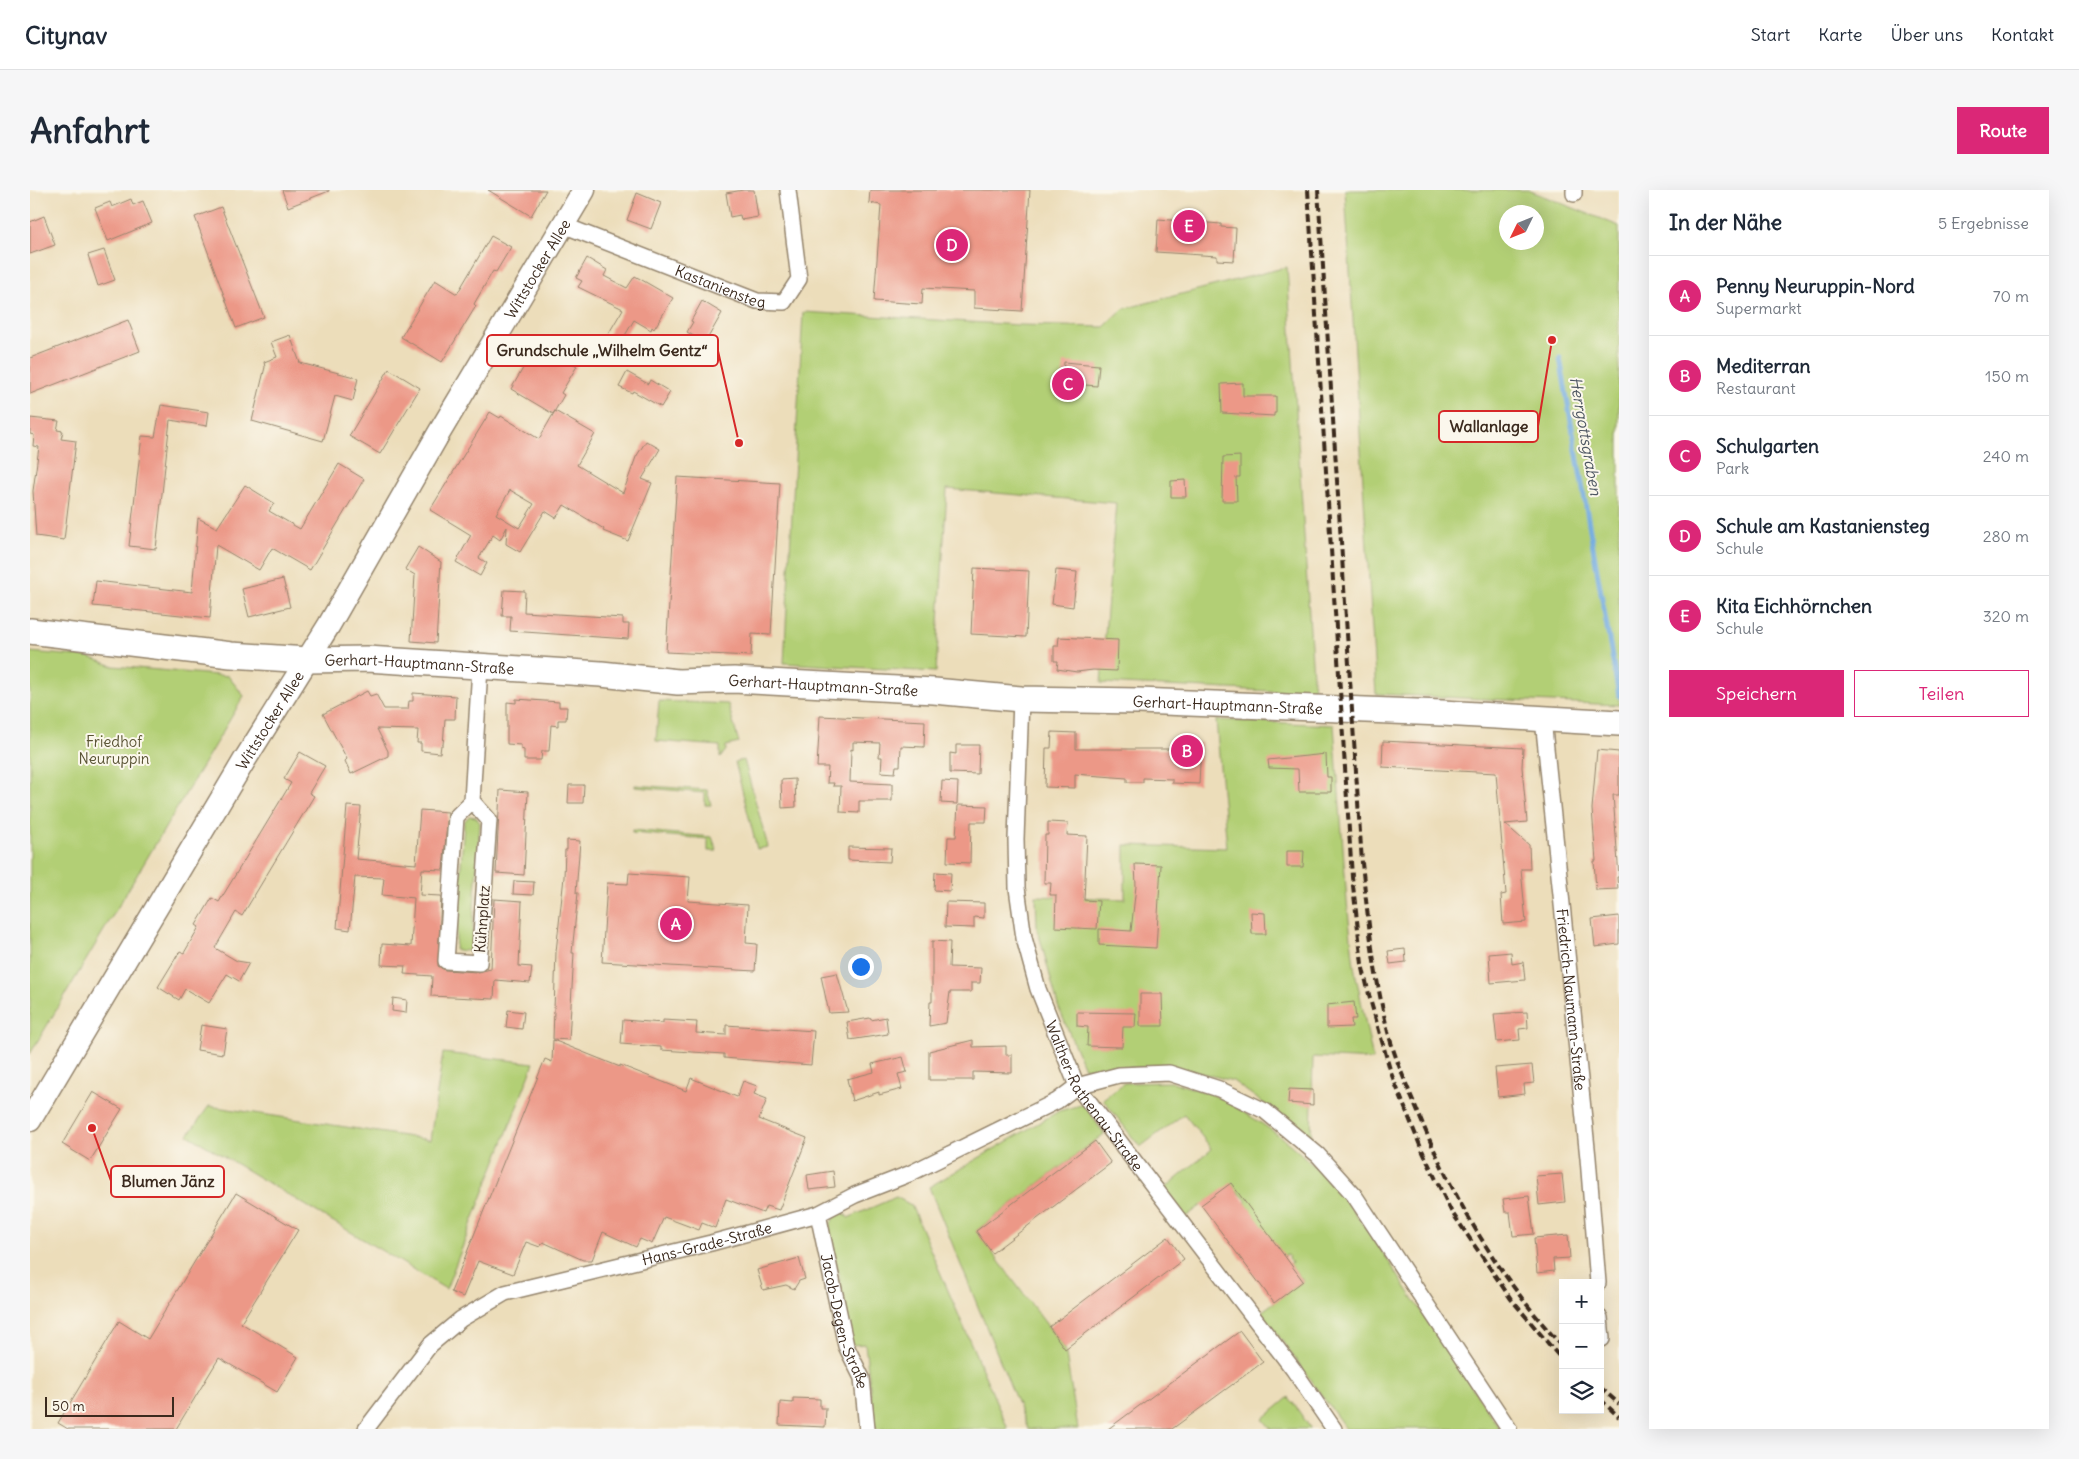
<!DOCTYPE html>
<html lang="de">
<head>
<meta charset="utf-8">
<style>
	body { margin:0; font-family:Delius,sans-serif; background:#f6f6f7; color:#1f2937 }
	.controls { position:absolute; right:15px; bottom:15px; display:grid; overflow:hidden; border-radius:0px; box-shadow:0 5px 20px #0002 }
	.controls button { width:45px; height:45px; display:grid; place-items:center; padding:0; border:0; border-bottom:1px solid #e0e1e3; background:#fff; color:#1f2937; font:25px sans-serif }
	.compass { position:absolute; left:1469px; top:15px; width:45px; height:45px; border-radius:50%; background:#fff; box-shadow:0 5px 20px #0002; rotate:227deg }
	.scale { position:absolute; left:15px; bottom:12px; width:129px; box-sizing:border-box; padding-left:5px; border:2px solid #3b2a1e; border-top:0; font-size:14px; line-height:18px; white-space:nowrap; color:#3b2a1e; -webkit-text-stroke:4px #fbf7ec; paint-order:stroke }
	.you { position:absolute; left:830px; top:776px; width:18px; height:18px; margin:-12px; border:4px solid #fff; border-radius:50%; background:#1a73e8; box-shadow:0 0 0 8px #1a73e833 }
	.badge { display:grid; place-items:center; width:32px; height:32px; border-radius:50%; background:#db2777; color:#fff; font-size:16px; font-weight:700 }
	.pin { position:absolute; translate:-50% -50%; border:2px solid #fff; box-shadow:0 1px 5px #0006 }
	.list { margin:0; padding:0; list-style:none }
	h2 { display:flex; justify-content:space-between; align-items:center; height:65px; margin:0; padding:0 20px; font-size:21px }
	h2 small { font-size:16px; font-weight:400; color:#747a83 }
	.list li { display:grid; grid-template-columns:32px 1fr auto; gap:15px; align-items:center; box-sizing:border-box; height:80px; padding:0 20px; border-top:1px solid #e0e1e3 }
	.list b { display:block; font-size:19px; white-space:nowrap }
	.list p { margin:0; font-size:16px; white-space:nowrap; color:#747a83 }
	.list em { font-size:16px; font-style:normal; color:#747a83 }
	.actions { display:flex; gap:10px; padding:15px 20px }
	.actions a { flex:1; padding:11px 0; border:1px solid #db2777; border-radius:0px; text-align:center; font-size:18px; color:#db2777 }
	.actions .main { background:#db2777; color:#fff }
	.icon { flex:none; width:28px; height:28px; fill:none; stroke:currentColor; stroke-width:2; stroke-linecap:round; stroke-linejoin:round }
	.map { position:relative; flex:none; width:1589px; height:1239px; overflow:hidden; border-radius:0px }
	header { display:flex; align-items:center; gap:30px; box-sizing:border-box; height:70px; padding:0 25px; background:#fff; border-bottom:1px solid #e0e1e3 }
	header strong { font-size:24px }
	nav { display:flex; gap:28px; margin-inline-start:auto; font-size:18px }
	.intro { display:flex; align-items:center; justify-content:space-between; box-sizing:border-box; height:120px; padding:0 30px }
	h1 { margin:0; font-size:35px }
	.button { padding:12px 22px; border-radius:0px; background:#db2777; color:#fff; font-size:18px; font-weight:700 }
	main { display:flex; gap:30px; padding:0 30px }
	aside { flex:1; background:#fff; border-radius:0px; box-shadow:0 5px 20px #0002 }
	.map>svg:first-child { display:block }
	.green { fill:#b2cf75; stroke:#767c4a; fill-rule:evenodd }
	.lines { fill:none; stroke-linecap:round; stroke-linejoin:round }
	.stream { stroke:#6ea9df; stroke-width:5 }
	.building { fill:#ec9887; fill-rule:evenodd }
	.minor-casing { stroke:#94846c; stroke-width:18 }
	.secondary-casing { stroke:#94846c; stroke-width:25 }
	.primary-casing { stroke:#94846c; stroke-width:28 }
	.minor { stroke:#fff; stroke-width:15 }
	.secondary { stroke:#fff; stroke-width:22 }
	.primary { stroke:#fff; stroke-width:25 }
	.rail { stroke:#3b2a1e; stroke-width:4; stroke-dasharray:8 4; stroke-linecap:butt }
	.labels { text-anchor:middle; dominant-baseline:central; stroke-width:4; stroke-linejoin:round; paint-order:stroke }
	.street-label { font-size:15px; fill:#3b2a1e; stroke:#fbf7ec }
	.park-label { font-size:15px; fill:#595334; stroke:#fbf7ec }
	.water-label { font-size:16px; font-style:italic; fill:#4d5662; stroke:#fbf7ec }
	.leader { fill:none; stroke:#d62828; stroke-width:2 }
	.callout-dot { fill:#d62828; stroke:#fbf7ec; stroke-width:2 }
	.callout { fill:#fbf7ec; stroke:#d62828; stroke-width:2 }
	.callout-label { font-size:16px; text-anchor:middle; font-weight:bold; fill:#3b2a1e }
</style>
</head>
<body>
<header>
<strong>Citynav</strong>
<nav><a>Start</a><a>Karte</a><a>Über uns</a><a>Kontakt</a></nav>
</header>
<div class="intro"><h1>Anfahrt</h1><a class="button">Route</a></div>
<main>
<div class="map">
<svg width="1589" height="1239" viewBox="0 0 1589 1239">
	<rect width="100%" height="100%" fill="#fbf7ec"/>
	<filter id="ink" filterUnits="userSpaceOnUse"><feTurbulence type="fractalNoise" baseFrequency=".02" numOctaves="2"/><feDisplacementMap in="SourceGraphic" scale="10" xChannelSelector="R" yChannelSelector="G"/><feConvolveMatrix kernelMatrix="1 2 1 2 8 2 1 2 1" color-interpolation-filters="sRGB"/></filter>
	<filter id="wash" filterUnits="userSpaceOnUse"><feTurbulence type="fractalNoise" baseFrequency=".0096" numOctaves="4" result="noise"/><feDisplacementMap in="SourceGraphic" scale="20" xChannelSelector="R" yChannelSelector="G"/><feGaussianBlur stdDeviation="1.12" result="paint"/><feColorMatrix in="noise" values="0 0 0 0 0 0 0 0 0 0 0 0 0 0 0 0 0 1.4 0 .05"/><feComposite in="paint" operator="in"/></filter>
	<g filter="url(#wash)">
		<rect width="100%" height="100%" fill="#ecddba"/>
		<!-- green -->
		<g class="green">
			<path d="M1315,0H1498L1589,36V515L1346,504ZM1476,22H1506V52H1476Z"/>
			<polygon points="1257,77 1284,503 1071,493 1086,313 917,299 906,482 754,473 773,122 989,135 1074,137 1093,119"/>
			<polygon points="0,462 59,467 83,476 198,486 214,506 0,864"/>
			<polygon points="629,511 698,514 709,553 696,556 696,560 690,568 690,556 626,551"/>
			<polygon points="1186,530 1304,535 1317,712 1324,776 1343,870 1283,867 1281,948 1203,891 1148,877 1054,878 1028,816 1007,737 1006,706 1095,709 1095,655 1197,658"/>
			<polygon points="714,570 738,657 727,659 705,572"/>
			<polygon points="605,595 677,600 681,615 675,615 675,603 605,597"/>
			<polygon points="439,626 446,627 450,633 441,761 425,760 434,632"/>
			<polygon points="602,640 682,647 687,661 678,661 678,649 602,643"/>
			<polygon points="413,863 504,873 416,1099 158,945 179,916 400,950"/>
			<path d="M1143,892C1157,897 1170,900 1183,905C1194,909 1204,916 1213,922C1267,953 1303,992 1339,1042L1470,1239H1316L1231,1122L1273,1091L1260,1074L1262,1072L1257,1065L1254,1066L1215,1013L1217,1011L1201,994L1154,1028L1133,1000L1182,959L1154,924L1110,957L1073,909L1094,893Z"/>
			<polygon points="1054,914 1074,944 946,1041 1035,1159 1048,1239 998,1239 899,997 1029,921"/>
			<polygon points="866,1007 881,1015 978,1239 845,1239 835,1154 822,1155 807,1076 800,1047 800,1034 806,1026 814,1022 818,1028"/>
			<polygon points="1259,1207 1281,1239 1241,1239 1233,1229"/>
		</g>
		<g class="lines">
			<!-- stream -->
			<polyline class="stream" points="1530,168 1589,506"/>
		</g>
		<g id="blocks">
			<!-- building -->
			<g class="building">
				<polygon points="252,0 299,0 299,1 258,17"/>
				<polygon points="458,0 516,0 501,26"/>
				<polygon points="713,0 724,0 728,27 711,30 710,25 700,27 696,3"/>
				<polygon points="840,0 1000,0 992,121 944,118 944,101 893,98 892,114 844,111 851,15 839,13"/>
				<polygon points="607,3 631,13 621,39 597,30"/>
				<polygon points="101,9 103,15 113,11 122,33 78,51 65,18 80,12 82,17"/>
				<polygon points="191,17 234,127 206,138 165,27"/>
				<polygon points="14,26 25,55 0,64 0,32"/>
				<polygon points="1128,29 1191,34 1191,37 1206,38 1204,71 1187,70 1187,66 1126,62"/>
				<polygon points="461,46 481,57 466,82 463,81 444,114 446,116 412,172 371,147 405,90 427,104"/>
				<polygon points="74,60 85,90 68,96 58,65"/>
				<polygon points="557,68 577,80 574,86 597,98 605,86 643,108 624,139 622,137 621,140 604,130 586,161 573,153 593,119 548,97 552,91 546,88"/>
				<polygon points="672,111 692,123 675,153 657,142 663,132 661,131"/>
				<polygon points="98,130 110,161 0,204 0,168"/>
				<polygon points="260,145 270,173 328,188 323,211 305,206 293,251 222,231 235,177 234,172 247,167 241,152"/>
				<polygon points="503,161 520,172 525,163 547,176 531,203 534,205 523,224 481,199"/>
				<polygon points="1034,172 1069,175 1067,196 1032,193"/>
				<polygon points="359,179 390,198 350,264 319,246"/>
				<polygon points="597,182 618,194 620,190 640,202 631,217 603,201 602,203 589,197"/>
				<polygon points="1213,193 1213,206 1246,206 1246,223 1244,223 1244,226 1192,223 1191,194"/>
				<polygon points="131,215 179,222 177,236 140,230 126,359 99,356 112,246 125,247"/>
				<path d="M525,221L565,244L547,275L593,303L606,267L616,251L630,259L612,289L622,293L598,351L573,341L574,339L534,315L526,328L515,321L490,362L476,354L477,337L470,350L463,345L449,368L457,373L450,386L426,372L441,345L400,320L460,222L470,228L471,226L509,249ZM480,300L504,314L489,338L466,324Z"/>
				<polygon points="0,228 29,231 27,240 33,241 31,249 46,251 34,350 6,346 3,301 9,257 3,256 4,245 0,244"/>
				<polygon points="1210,266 1210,287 1206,287 1207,311 1192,311 1193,267"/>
				<polygon points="309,274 334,289 280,380 242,358 229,380 186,355 180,428 63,416 66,391 162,402 168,328 187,338 215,295 244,313 239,321 270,339"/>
				<polygon points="647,287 750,293 741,445 722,444 721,466 636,462"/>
				<polygon points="1155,290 1156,307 1141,307 1141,291"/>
				<polygon points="388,357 411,372 406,453 381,451 385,385 375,379"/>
				<polygon points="944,378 999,381 996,447 941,444"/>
				<polygon points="1026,380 1047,382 1043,417 1022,414"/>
				<polygon points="253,389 260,417 219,427 212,399"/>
				<polygon points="474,400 495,401 494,422 593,428 593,434 599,434 598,449 480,441 481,426 472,426"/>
				<polygon points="1029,447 1088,450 1087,481 1063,480 1047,482 1027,479 1028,471 1024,471 1024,456 1028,456"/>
				<polygon points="337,501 340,506 346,504 354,519 378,519 379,511 383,511 383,503 426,506 425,529 415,529 413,555 411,555 410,563 391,561 391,553 387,553 388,540 347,539 358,561 358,566 321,584 315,571 317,569 293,524"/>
				<polygon points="486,509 529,512 529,517 537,517 536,530 528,530 528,536 521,535 519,561 512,561 511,570 494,570 494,560 491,559 491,555 477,554 477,512 486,513"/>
				<polygon points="790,526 895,531 894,557 871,556 870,576 866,576 865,583 851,582 852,567 849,567 850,553 823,552 823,560 821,559 820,592 862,594 862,611 829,611 829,623 810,622 811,596 803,596 804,593 797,593 798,577 787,577"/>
				<polygon points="1022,542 1046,543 1046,559 1143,559 1143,552 1171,553 1169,594 1142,593 1142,589 1113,588 1113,592 1097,592 1097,588 1045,584 1045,598 1015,597 1016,558 1021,558"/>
				<polygon points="1353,551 1493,558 1492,577 1497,632 1475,634 1499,655 1500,679 1491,679 1496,732 1473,734 1471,705 1476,704 1466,583 1352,577"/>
				<polygon points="926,555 949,555 948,584 920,583 920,563 926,564"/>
				<polygon points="1567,560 1589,562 1589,605 1583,605 1589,687 1587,687 1588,699 1566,700 1564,671 1566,671 1562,619"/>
				<polygon points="270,562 295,576 279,603 284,606 212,726 206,722 185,758 207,771 219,773 209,791 197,784 179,813 155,799 149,810 128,797 150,761 154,763 169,737 166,735 182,708 189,712 261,593 254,589"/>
				<polygon points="1296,564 1297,587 1301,587 1301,602 1269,602 1268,579 1239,578 1238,570"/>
				<polygon points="765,589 766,617 752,618 751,590"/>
				<polygon points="912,591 928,592 927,614 911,613"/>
				<polygon points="539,595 554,595 553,613 538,613"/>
				<polygon points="470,600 498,602 494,685 466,683"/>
				<polygon points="928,615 957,616 956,632 941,632 940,673 917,672 918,647 926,647"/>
				<polygon points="317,616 331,617 326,669 386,674 390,620 418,622 413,680 392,679 390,705 411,706 408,776 415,780 448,782 461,779 464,709 492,711 489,776 502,777 500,793 465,790 464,809 401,806 402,786 374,784 375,776 351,775 352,754 381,756 384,708 352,705 354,688 325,687 320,740 307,738"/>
				<polygon points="1018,632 1038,633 1037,645 1057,646 1054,710 1069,711 1067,739 1025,737 1026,705 1020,705 1021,693 1014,693 1015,645 1018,645"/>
				<polygon points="537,650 550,651 546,703 548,703 542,763 544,763 539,850 523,849 526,762 534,687 535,660 537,660"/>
				<polygon points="818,657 861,658 860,672 818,670"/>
				<polygon points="1257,661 1274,661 1273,677 1257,677"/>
				<polygon points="1105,674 1131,675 1126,758 1069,755 1069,739 1101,741 1106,696"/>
				<polygon points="905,682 921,683 920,701 904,700"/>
				<polygon points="599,683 660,687 658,711 718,715 716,753 727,754 725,781 572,772 577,693 598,694"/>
				<polygon points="484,691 504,692 503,705 483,704"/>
				<polygon points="916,712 954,713 954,728 944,727 944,738 915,737"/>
				<polygon points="1221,722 1235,723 1236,744 1222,744"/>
				<polygon points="1589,726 1589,754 1565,757 1562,729"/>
				<polygon points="902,751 920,752 919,777 951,778 950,793 941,793 941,802 920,802 916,833 899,836 900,812 902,812"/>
				<polygon points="1375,759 1376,772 1360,774 1358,761"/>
				<polygon points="1481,762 1482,774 1493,772 1495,790 1461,793 1459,764"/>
				<polygon points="807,783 818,822 799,823 791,786"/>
				<polygon points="1110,804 1132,804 1133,836 1110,836"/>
				<polygon points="363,808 377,810 376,823 362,821"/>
				<polygon points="1324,812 1326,829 1321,829 1322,837 1297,838 1297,815"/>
				<polygon points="478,820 494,822 492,839 476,837"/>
				<polygon points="1047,822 1106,823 1105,837 1093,837 1092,857 1057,856 1058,837 1047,836"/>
				<polygon points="1497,822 1498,838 1489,839 1490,850 1467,852 1464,824"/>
				<polygon points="856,827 858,844 820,850 817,832 840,828 841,830"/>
				<polygon points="593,830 633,833 633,830 667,832 666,843 696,845 696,835 784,841 781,875 694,868 694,864 631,860 631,857 591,854"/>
				<polygon points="171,835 197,839 193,864 167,860"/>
				<polygon points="523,850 590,877 590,875 656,901 661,888 707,907 713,891 727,896 724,904 737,909 729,929 777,948 749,1020 736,1016 733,1023 696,1009 685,1038 672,1033 669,1040 634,1027 622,1054 610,1049 606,1057 573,1042 562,1070 553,1070 513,1052 510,1057 496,1052 483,1084 448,1071 433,1107 421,1102 515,869 522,872"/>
				<polygon points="943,850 943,857 976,856 976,865 982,865 982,883 943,882 943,890 899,890 899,861"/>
				<polygon points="873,867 877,882 868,884 872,899 849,905 849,902 822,911 817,889 844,882 842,874"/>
				<polygon points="1502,875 1504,893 1494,894 1495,904 1468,907 1465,878"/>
				<polygon points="1259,899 1283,900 1283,915 1258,913"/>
				<polygon points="63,902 92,919 60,971 32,954"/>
				<polygon points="1065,951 1081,973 962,1063 946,1041"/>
				<polygon points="803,981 805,997 779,1000 777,985"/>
				<polygon points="1532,984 1535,1012 1509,1015 1506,986"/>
				<polygon points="1201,993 1273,1091 1244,1113 1171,1015"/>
				<polygon points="206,1003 268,1040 211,1133 268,1167 247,1202 189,1168 146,1239 38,1239 28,1233 89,1131 118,1149"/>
				<polygon points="1499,1006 1504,1044 1483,1046 1480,1022 1475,1022 1473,1009"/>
				<polygon points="1538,1045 1540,1068 1523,1069 1524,1081 1507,1083 1504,1048"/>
				<polygon points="1138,1047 1154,1069 1035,1159 1019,1137"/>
				<polygon points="769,1068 775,1089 769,1091 764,1099 756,1095 733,1100 727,1080"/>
				<polygon points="1210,1141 1233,1172 1142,1239 1078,1239"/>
				<polygon points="763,1208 790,1209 790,1218 796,1218 795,1237 749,1235 750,1212 763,1213"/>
			</g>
		</g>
	</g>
	<g filter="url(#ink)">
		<use href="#blocks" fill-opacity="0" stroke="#94846c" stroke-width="1"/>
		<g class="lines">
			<defs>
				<g id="minor">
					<polyline points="1544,4 1544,0"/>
					<path id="s1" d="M533,35L727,111L754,112L769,89L758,0"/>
					<path id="s2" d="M991,509L986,649L987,698L994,748L1008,799L1047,896L1263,1179L1304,1239"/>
					<path id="s3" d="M1513,529L1558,968L1568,1093"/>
					<polyline points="442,611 459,630 449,773 416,771 426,627 442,611 450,477"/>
					<path id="s4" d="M788,1024L816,1156L832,1188L837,1239"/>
					<polyline points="1570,1128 1572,1149"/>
					<path id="s5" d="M336,1239L400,1155L431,1129L475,1103L681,1053L788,1024L825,1005L879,984L1027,911L1047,896L1089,885L1139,883L1189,899L1235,921L1288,965L1324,1005L1479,1239"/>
				</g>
				<g id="secondary">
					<path id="s6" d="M0,930L214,571L299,435L409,243L554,0"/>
				</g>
				<g id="primary">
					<path id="s7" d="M0,441L201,465L277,470L337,469L571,484L648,492L704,490L904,501L991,509L1108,511L1412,523L1589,533"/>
				</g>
			</defs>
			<!-- minor casing -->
			<use href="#minor" class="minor-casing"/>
			<!-- secondary casing -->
			<use href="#secondary" class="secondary-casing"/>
			<!-- primary casing -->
			<use href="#primary" class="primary-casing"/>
			<!-- minor -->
			<use href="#minor" class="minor"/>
			<!-- secondary -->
			<use href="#secondary" class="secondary"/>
			<!-- primary -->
			<use href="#primary" class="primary"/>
			<!-- rail -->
			<g class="rail">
				<polyline points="1278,0 1322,687 1332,774 1340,809 1361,883 1391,958 1421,1021 1481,1109 1533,1171"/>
				<path d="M1288,0L1332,673C1338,730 1344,786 1358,842C1365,868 1376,894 1387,920C1422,1007 1469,1088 1533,1157"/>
				<polyline points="1570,1197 1589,1214"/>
				<polyline points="1570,1209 1589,1227"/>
			</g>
		</g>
	</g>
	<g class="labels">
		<!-- street labels -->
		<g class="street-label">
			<text stroke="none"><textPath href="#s6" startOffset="991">Wittstocker Allee</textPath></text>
			<text stroke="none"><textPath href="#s1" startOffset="169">Kastaniensteg</textPath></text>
			<text stroke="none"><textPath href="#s7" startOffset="391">Gerhart-Hauptmann-Straße</textPath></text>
			<text stroke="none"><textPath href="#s7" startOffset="796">Gerhart-Hauptmann-Straße</textPath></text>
			<text stroke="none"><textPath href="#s7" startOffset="1201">Gerhart-Hauptmann-Straße</textPath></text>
			<text stroke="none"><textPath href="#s6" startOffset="466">Wittstocker Allee</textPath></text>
			<text transform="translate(452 729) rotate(-86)">Kühnplatz</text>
			<text stroke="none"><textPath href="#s3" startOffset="282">Friedrich-Naumann-Straße</textPath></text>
			<text stroke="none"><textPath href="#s2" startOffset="414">Walther-Rathenau-Straße</textPath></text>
			<text stroke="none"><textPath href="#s5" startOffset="405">Hans-Grade-Straße</textPath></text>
			<text stroke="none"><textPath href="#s4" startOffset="111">Jacob-Degen-Straße</textPath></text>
		</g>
		<!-- park labels -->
		<g class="park-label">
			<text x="84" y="551">Friedhof<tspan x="84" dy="17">Neuruppin</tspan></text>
		</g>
		<!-- water labels -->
		<g class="water-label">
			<text transform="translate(1556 246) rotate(80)">Herrgottsgraben</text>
		</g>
	</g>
	<!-- callouts -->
	<path class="leader" d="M709 253L688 161M1522 150L1508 236M62 938L81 991"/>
	<g class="callout-dot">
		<circle cx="709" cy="253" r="5"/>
		<circle cx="1522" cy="150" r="5"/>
		<circle cx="62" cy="938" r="5"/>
	</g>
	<g class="callout">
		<rect x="457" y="145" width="231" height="31" rx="5"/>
		<rect x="1409" y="221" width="99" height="31" rx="5"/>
		<rect x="81" y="976" width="113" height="31" rx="5"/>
	</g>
	<g class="callout-label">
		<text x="572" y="166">Grundschule „Wilhelm Gentz“</text>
		<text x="1459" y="242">Wallanlage</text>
		<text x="138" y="997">Blumen Jänz</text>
	</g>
</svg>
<div class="controls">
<button>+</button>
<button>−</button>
<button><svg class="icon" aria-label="layers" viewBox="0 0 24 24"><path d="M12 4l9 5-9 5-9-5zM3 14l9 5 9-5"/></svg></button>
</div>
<svg class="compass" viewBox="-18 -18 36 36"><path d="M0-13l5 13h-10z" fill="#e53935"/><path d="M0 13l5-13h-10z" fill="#747a83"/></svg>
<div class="scale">50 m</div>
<div class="you"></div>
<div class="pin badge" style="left:646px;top:734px">A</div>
<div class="pin badge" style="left:1157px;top:561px">B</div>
<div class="pin badge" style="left:1038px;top:194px">C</div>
<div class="pin badge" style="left:922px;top:55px">D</div>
<div class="pin badge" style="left:1159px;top:36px">E</div>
</div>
<aside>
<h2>In der Nähe<small>5 Ergebnisse</small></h2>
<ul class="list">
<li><span class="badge">A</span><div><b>Penny Neuruppin-Nord</b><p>Supermarkt</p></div><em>70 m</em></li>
<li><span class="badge">B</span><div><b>Mediterran</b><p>Restaurant</p></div><em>150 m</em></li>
<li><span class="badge">C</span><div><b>Schulgarten</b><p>Park</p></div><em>240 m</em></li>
<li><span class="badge">D</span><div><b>Schule am Kastaniensteg</b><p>Schule</p></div><em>280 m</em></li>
<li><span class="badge">E</span><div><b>Kita Eichhörnchen</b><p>Schule</p></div><em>320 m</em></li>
</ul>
<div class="actions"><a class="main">Speichern</a><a>Teilen</a></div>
</aside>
</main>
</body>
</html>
